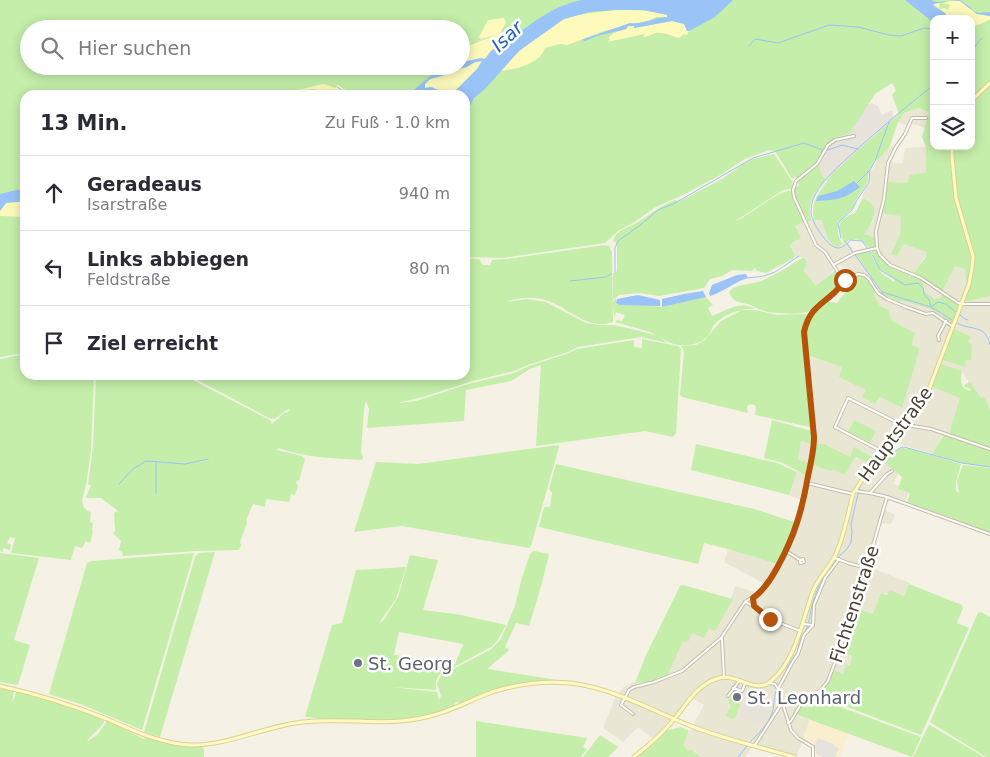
<!DOCTYPE html>
<html lang="de">
<head>
<meta charset="utf-8">
<style>
	body { margin:0; font-family:"DejaVu Sans",sans-serif; background:#f2f2f3; color:#2b2b33 }
	.controls { position:absolute; right:15px; top:15px; display:grid; overflow:hidden; border-radius:10px; box-shadow:0 2px 12px #0003 }
	.controls button { width:45px; height:45px; display:grid; place-items:center; padding:0; border:0; border-bottom:1px solid #e1e1e2; background:#fff; color:#2b2b33; font:25px sans-serif }
	.stop { position:absolute; width:15px; height:15px; margin:-11px; border:4px solid #b45309; border-radius:50%; background:#fff }
	.stop.end { background:#b45309; border-color:#fff; box-shadow:0 1px 5px #0008 }
	.list { margin:0; padding:0; list-style:none }
	h2 { display:flex; justify-content:space-between; align-items:center; height:65px; margin:0; padding:0 20px; font-size:21px }
	h2 small { font-size:16px; font-weight:400; color:#7c7c81 }
	.list li { display:grid; grid-template-columns:32px 1fr auto; gap:15px; align-items:center; box-sizing:border-box; height:75px; padding:0 20px; border-top:1px solid #e1e1e2 }
	.list b { display:block; font-size:19px; white-space:nowrap }
	.list p { margin:0; font-size:16px; white-space:nowrap; color:#7c7c81 }
	.list em { font-size:16px; font-style:normal; color:#7c7c81 }
	.icon { flex:none; width:28px; height:28px; fill:none; stroke:currentColor; stroke-width:2; stroke-linecap:round; stroke-linejoin:round }
	.map { position:relative; flex:none; width:990px; height:757px; overflow:hidden }
	.search { position:absolute; background:#fff; box-shadow:0 2px 12px #0003; left:20px; top:20px; width:450px; height:55px; display:flex; align-items:center; gap:12px; box-sizing:border-box; padding:0 18px; border-radius:28px; color:#7c7c81; font-size:19px }
	.panel { position:absolute; background:#fff; box-shadow:0 2px 12px #0003; left:20px; top:90px; width:450px; height:290px; border-radius:15px }
	.map>svg:first-child { display:block }
	.residential { fill:#e9e6d3 }
	.commercial { fill:#f9eece }
	.industrial { fill:#e7e3da }
	.green { fill:#c4eea9; fill-rule:evenodd }
	.sand { fill:#fdfabc }
	.parking { fill:#e5e3de }
	.water { fill:#9ac3f8; fill-rule:evenodd }
	.lines { fill:none; stroke-linecap:round; stroke-linejoin:round }
	.stream { stroke:#9ac3f8; stroke-width:1 }
	.street-casing { stroke:#c1bca7; stroke-width:4 }
	.secondary-casing { stroke:#d9d290; stroke-width:5 }
	.street { stroke:#fff; stroke-width:2 }
	.secondary { stroke:#fffac5; stroke-width:3 }
	.route { stroke:#b45309; stroke-width:6 }
	.worship-dot { fill:#6b7280; stroke:#fff; stroke-width:2 }
	.labels { text-anchor:middle; dominant-baseline:central; stroke-width:5; stroke-linejoin:round; paint-order:stroke }
	.street-label { font-size:18px; fill:#484334; stroke:#fff }
	.worship-label { font-size:18px; fill:#5b616d; stroke:#fff; text-anchor:start }
	.water-label { font-size:19px; font-style:italic; fill:#2164c0; stroke:#fff }
</style>
</head>
<body>
<div class="map">
<svg width="990" height="757" viewBox="0 0 990 757">
	<rect width="100%" height="100%" fill="#f5f2e5"/>
	<!-- residential -->
	<polygon class="residential" points="919,108 929,112 925,128 910,123 906,134 891,160 894,163 903,163 905,148 926,147 926,173 908,183 901,216 900,235 892,253 903,244 928,252 913,274 924,279 941,290 943,290 955,266 965,269 966,281 971,283 968,301 990,296 990,412 977,398 963,372 941,364 932,387 961,398 949,434 943,434 932,454 894,442 880,457 898,473 894,484 910,489 904,505 891,500 887,502 885,510 894,514 895,516 891,524 881,523 867,566 910,583 904,596 881,593 873,614 858,609 842,652 852,656 850,666 843,674 834,671 820,700 811,696 808,708 797,716 810,720 797,756 754,744 745,757 701,757 693,750 688,750 682,745 704,705 690,697 654,738 652,738 638,727 623,742 603,728 616,696 622,688 633,682 640,684 663,678 668,673 683,640 692,633 709,628 732,599 731,598 735,586 758,593 765,584 724,562 728,549 777,564 792,535 803,501 789,495 797,471 807,476 810,463 798,459 801,441 813,443 805,355 842,367 866,390 863,397 875,404 880,397 901,408 920,348 912,345 915,333 891,320 889,310 879,305 852,270 838,264 825,279 816,286 804,271 807,262 804,257 796,257 790,246 793,242 795,226 806,221 822,220 826,233 840,246 847,241 882,291 907,284 910,275 899,271 884,262 875,247 875,238 864,234 874,220 868,200 862,197 867,185 870,182 870,174 877,161 890,146 895,146 904,134 907,126 898,122 904,113"/>
	<!-- commercial -->
	<polygon class="commercial" points="810,720 848,734 840,757 816,757 815,746 803,740"/>
	<!-- industrial -->
	<g class="industrial">
		<polygon points="872,103 878,106 882,115 892,110 894,119 832,174 828,181 822,176 818,161 822,150 835,138 849,134 867,105"/>
		<polygon points="750,686 764,687 766,696 765,710 770,713 761,726 740,717"/>
	</g>
	<!-- green -->
	<g class="green">
		<path d="M0,0H990V296L968,301L965,299L971,283L966,281L965,269L955,266L943,290H941L924,279L913,274L925,258L927,252L903,244L897,256L891,254L900,235L901,216L881,213L887,182L908,183L909,175L926,173V147L922,137L929,112L919,108L904,113L898,122L890,146L877,161L875,160L868,174V181L856,200L853,208L838,222C837,229 838,239 843,244L837,247C826,242 825,230 822,220H814C809,200 822,190 832,174L899,114L892,95L896,90L892,83L875,94L849,134L835,138L828,144L817,163L797,179L795,177L792,179L775,151L769,150L745,159L722,174L687,193L654,208L636,221L618,231L605,243L502,258L465,257V95H25V353L0,357ZM934,19H971V146H934ZM29,29H461V66H29Z"/>
		<path d="M774,154L792,181L793,185L792,189L783,190L734,222C748,217 780,188 792,191L794,202L806,221L795,226L801,238L793,242L790,246L795,255L794,258L766,273L757,271L755,268L752,271L732,270L722,276L710,279L704,288L659,296L639,293L619,295L613,300V274L617,271V245L616,242L613,241C617,229 628,228 638,222C651,214 661,205 676,200L678,202L722,179L743,164L753,159Z"/>
		<path d="M819,164L822,176L826,179C816,191 805,205 812,221H807C802,208 791,200 795,185L798,187L799,185L797,182Z"/>
		<path d="M863,198C881,205 874,223 864,234L876,238L875,247L869,248C862,239 854,236 844,243L839,228C839,220 848,215 855,213Z"/>
		<path d="M605,245L609,246L612,252L613,322C588,331 569,308 548,301C535,296 518,297 506,302L527,299L546,302L586,323L599,325H614L656,335L647,331L615,322L617,320L622,321L625,315L616,312L614,318L613,302L616,298V302L662,307L706,297L713,305L708,308L712,316C726,311 741,300 755,309C741,307 721,316 713,326C712,328 711,333 708,336C700,345 682,348 671,343C666,341 662,338 657,335L668,343L641,337L578,347L568,352L528,365L514,371L473,381L423,397L397,403L416,401L472,383L514,373L529,366L566,354L577,349L634,340V347L642,348V339L678,346L681,349L676,433L673,437L645,431L536,446L541,365L530,369L511,381L466,390L464,421L367,428L369,409L366,401L364,409L361,453L363,457L362,460C333,458 306,458 278,448L277,450L302,456L305,459L299,481L297,480L296,483L298,485L295,495L291,494L289,502L266,499L265,507L253,504L246,520L247,523L240,542L241,545L239,550L196,551L123,556L122,552L119,550L121,541L112,532L114,533L115,530L114,513L118,511L101,498H86L91,485L88,484L93,447L96,375H183L270,420L272,424L284,413L288,412L290,409C282,411 279,419 271,419L188,375H465V258L479,259L483,265H490L492,260L507,259Z"/>
		<path d="M871,250L877,251C884,265 895,270 910,275L909,279L911,276L920,279L924,286V291L935,300L937,298L939,299L943,295L958,305L952,323L943,317V314L928,308L901,300L900,302L880,293L882,291L855,253L869,251L881,273L894,282L895,280L879,268Z"/>
		<path d="M804,257L807,262L804,271L816,286L836,270L842,280C840,288 833,293 827,298C822,302 817,307 811,310C802,316 771,314 761,310C756,308 752,305 747,304C736,301 734,303 729,292L733,288C742,284 752,284 761,281C776,275 789,266 804,257Z"/>
		<path d="M859,275L867,279L875,291L874,296L879,305L889,310L891,320L915,333L912,345L920,348L902,408L880,397L875,404L862,397L866,390L839,377L842,367L807,355C803,330 804,316 826,301L837,303L848,289L846,281Z"/>
		<polygon points="742,310 755,310 777,315 804,314 807,315 803,339 810,405 810,427 755,415 756,406 751,404 747,406 748,413 682,397 680,395 684,351 681,346 696,345 705,340 721,321"/>
		<polygon points="954,329 971,337 968,342 972,345 971,360 966,360 965,367 943,360"/>
		<polygon points="25,354 25,375 94,375 91,451 86,485 82,500 84,508 91,513 90,522 93,523 92,530 93,531 90,543 86,541 82,548 75,546 71,560 11,553 15,538 10,537 7,543 11,545 10,550 3,548 3,552 0,551 0,359"/>
		<path d="M941,364L962,371C960,379 960,389 970,391L971,389L965,387L964,385L970,382L980,397L985,398L990,410V448L949,434L960,398L932,387Z"/>
		<polygon points="772,420 812,431 813,444 801,441 798,459 810,463 807,476 783,463 764,458"/>
		<polygon points="854,420 876,431 870,442 848,432"/>
		<polygon points="944,434 990,450 990,467 962,463 932,454"/>
		<polygon points="696,444 777,463 797,472 789,495 691,470"/>
		<polygon points="817,444 824,444 850,457 854,447 874,458 870,464 855,456 845,475 833,469 831,471 813,465 815,445"/>
		<polygon points="558,445 559,447 531,546 529,548 402,526 354,532 376,462 418,464"/>
		<polygon points="901,448 911,449 961,464 956,482 956,491 959,493 957,481 963,465 990,468 990,533 952,519 952,517 949,517 913,505 913,504 907,502 910,493 898,489 902,477 883,461"/>
		<polygon points="556,464 754,509 797,523 777,564 728,549 704,543 698,564 539,527 544,507 550,507 552,493 549,489"/>
		<path d="M534,551L549,554L542,583L529,626L516,623L505,647L509,650C503,657 494,661 488,669L564,681C524,680 498,687 462,703L456,702L454,705L455,706C412,723 368,721 324,719C317,719 312,717 305,717L332,625L342,623L356,570L406,567L396,599L379,623L383,621L398,597L410,555L438,560L423,610L456,614L506,625L498,640L491,647L439,675L436,681V690L391,687L437,692L439,700L441,696L437,684L441,675L490,650L501,639L515,606L521,581L530,554ZM399,632L463,644V645L454,666L396,655H394Z"/>
		<polygon points="215,552 160,737 144,732 195,557 199,553"/>
		<polygon points="0,553 39,558 14,640 30,645 18,685 0,682"/>
		<polygon points="194,553 142,730 83,705 49,694 87,563 92,561"/>
		<polygon points="909,584 962,605 963,608 957,623 969,628 921,735 821,697 834,670 843,674 846,665 850,666 852,656 842,652 858,609 873,614 881,593 887,595 890,590 904,596"/>
		<polygon points="683,585 733,599 715,631 709,628 704,638 692,633 688,642 683,641 667,676 647,682 635,683 646,655 680,586"/>
		<polygon points="981,612 990,617 990,757 986,757 930,722 978,613"/>
		<path d="M0,687L14,691L12,703L17,691L67,706L104,720V722C100,730 90,735 87,742L98,734L107,721L144,739L146,738L169,744L202,746L204,749V757H0Z"/>
		<path d="M733,689L741,692L742,698L735,718L733,719L726,716L731,706C726,699 729,696 733,689Z"/>
		<polygon points="811,696 921,737 912,757 797,715 802,706 808,708 810,702 805,700"/>
		<polygon points="476,721 587,738 583,747 587,749 581,757 476,757"/>
		<polygon points="929,725 930,725 984,757 913,757"/>
		<polygon points="681,727 689,731 683,745 688,750 692,750 701,757 637,757 668,730"/>
		<polygon points="600,735 618,747 608,757 583,757"/>
	</g>
	<!-- sand -->
	<g class="sand">
		<polygon points="949,1 960,1 977,14 990,16 990,19 981,24 971,26 971,19 949,19 945,13 933,4 940,3 939,9 945,8 947,10 950,6 948,4 942,4"/>
		<path d="M616,10C633,10 650,10 667,14L668,17H656L648,21L604,31L568,45L560,44L545,48C539,64 517,69 501,71C512,56 548,25 565,19C581,13 599,12 616,10Z"/>
		<polygon points="504,18 506,23 501,31 502,34 511,36 491,51 485,59 461,62 461,50 468,46 498,34 481,39 479,37 488,20"/>
		<path d="M672,21L684,24L687,30L689,31L687,35L684,34L679,38C671,36 664,32 656,33C651,34 649,37 643,37L645,34L607,42L610,40L609,37L614,33L626,29L628,26H634L635,28Z"/>
		<path d="M482,61L477,69L455,91H441L431,87L425,88L424,84C433,76 436,79 446,75C458,69 469,64 482,61Z"/>
		<polygon points="324,84 335,88 338,85 353,95 335,95 329,92 312,89 299,92 295,95 282,95 292,91"/>
		<polygon points="25,201 25,217 0,216 0,211 6,203"/>
	</g>
	<!-- parking -->
	<polygon class="parking" points="818,738 834,744 834,746 839,748 835,757 823,757 817,755 814,745"/>
	<!-- water -->
	<g class="water">
		<path d="M582,0H733L715,17L689,31H687L684,24L672,21L634,28V26H628L626,29L597,36L585,41L581,40L630,23C643,25 655,17 667,17V15L643,10H616L590,12L564,19L519,51L485,89L474,98L465,117V95H408L435,72L438,66H440L439,70L444,68L461,66L462,62L481,58L485,59L491,51L511,36L513,37C535,21 555,5 582,0ZM482,61L477,69L455,91H441L431,87L425,88V84L430,79L445,75L451,71L467,67L475,62Z"/>
		<polygon points="905,0 931,0 937,2 960,0 970,7 973,11 980,13 990,12 990,16 977,14 960,1 949,1 933,4 935,7 945,13 949,19 934,19 934,23"/>
		<path d="M854,181L860,187C841,201 838,199 816,201L818,196L837,191Z"/>
		<polygon points="16,190 25,190 25,201 6,203 0,211 0,194"/>
		<path d="M746,274L748,278C734,282 722,293 710,296L709,293L712,285L737,275Z"/>
		<polygon points="703,291 706,297 662,307 662,299 684,294"/>
		<polygon points="638,295 660,300 660,306 620,305 616,303 617,299"/>
	</g>
	<g class="lines">
		<!-- stream -->
		<g class="stream">
			<polyline points="749,46 755,39 778,43 829,25 858,27 889,35 901,36 924,28 934,29"/>
			<polyline points="971,51 982,38"/>
			<path d="M934,85C906,106 880,129 854,152C840,165 824,178 815,195C812,200 811,207 811,213C812,223 828,248 838,248C843,248 847,243 851,240L862,241L873,256L880,270L905,285L918,283L923,288L924,294L929,300L931,307L952,320"/>
			<polyline points="337,87 349,95"/>
			<polyline points="857,183 869,171"/>
			<polyline points="841,238 838,224 840,221 852,210 857,200 869,182 870,170 875,161 889,122"/>
			<polyline points="845,241 882,292 931,307 938,302 946,304 956,312"/>
			<polyline points="615,272 615,248 618,241 639,226 658,210 675,203 753,158 804,143 825,151 842,145 858,149"/>
			<polyline points="748,278 764,276 775,272 799,256"/>
			<polyline points="570,281 606,277 611,274"/>
			<polyline points="960,315 965,319 968,320"/>
			<path d="M957,323C965,329 983,326 987,337C989,339 989,342 990,345"/>
			<polyline points="863,481 879,462 900,448 904,447 962,463 990,467"/>
			<polyline points="119,484 133,469 146,461 185,464 208,459"/>
			<polyline points="156,493 156,461"/>
			<polyline points="784,677 788,665 797,653 801,638 808,626 812,605 819,585 827,572 835,560 847,549 851,542 852,532 851,524 860,486"/>
			<path d="M749,743C758,734 768,725 772,713C775,705 773,696 777,689"/>
			<polyline points="738,757 747,746"/>
		</g>
		<defs>
			<g id="street">
				<polyline points="926,118 912,118 905,134 896,147 888,163 884,199 876,231 877,248 880,255 890,265 921,278 958,303 962,304 990,304"/>
				<polyline points="835,264 855,253 877,248"/>
				<polyline points="843,280 858,274 864,275 869,279 878,293 887,299 906,307 926,314 933,313 952,326"/>
				<polyline points="939,340 938,336 946,321"/>
				<polyline points="900,425 925,389"/>
				<polyline points="906,425 931,429 990,449"/>
				<polyline points="883,452 835,427 848,398 904,426"/>
				<polyline points="807,483 853,494"/>
				<polyline points="855,491 870,493 887,497 990,534"/>
				<polyline points="870,493 887,474 892,471"/>
				<polyline points="786,551 800,560 803,559 804,562 800,563 800,560"/>
				<polyline points="835,558 848,563 866,568"/>
				<polyline points="745,602 754,606 770,619 800,631"/>
				<polyline points="803,624 813,625"/>
				<polyline points="722,639 724,677"/>
				<polyline points="769,683 775,684 778,689 791,730 798,738 813,747 813,757"/>
				<polyline points="733,688 742,691 745,684"/>
				<polyline points="778,689 792,663 798,654 804,635 813,625 814,605 825,578 839,559"/>
				<polyline points="728,696 740,680"/>
				<polyline points="633,714 621,705 629,690 634,687 654,682 682,671 721,638 745,602 760,592 773,575 786,551 795,533 802,510 814,443 804,332 807,321 813,310 841,286 843,280 825,252 816,245 794,197 793,190 796,181 817,164 828,145 835,140 854,136"/>
				<polyline points="788,723 791,721 805,697 820,691 828,681 855,608 887,497"/>
				<polyline points="755,745 782,703"/>
			</g>
			<g id="secondary">
				<polyline points="971,101 990,83"/>
				<path d="M0,686C36,694 72,705 107,719C134,731 159,743 189,745C229,746 264,726 303,722C344,717 385,727 426,717C450,712 470,700 492,692C517,684 544,681 570,683C613,688 651,710 691,726C724,739 760,747 794,757"/>
				<path d="M634,757C646,747 658,738 668,726C685,709 694,685 719,678C736,673 755,694 770,682C796,661 802,621 813,591C818,578 829,568 835,556C844,537 848,514 853,494L865,475L895,439L928,392L969,284L972,268L973,256L956,198L952,157V146"/>
			</g>
		</defs>
		<!-- street casing -->
		<use href="#street" class="street-casing"/>
		<!-- secondary casing -->
		<use href="#secondary" class="secondary-casing"/>
		<!-- street -->
		<use href="#street" class="street"/>
		<!-- secondary -->
		<use href="#secondary" class="secondary"/>
	</g>
	<g class="lines">
		<!-- route -->
		<path class="route" d="M770,619L754,606L753,598C763,591 771,579 777,568C794,537 802,511 808,476C811,463 814,450 814,437L804,332C809,309 820,306 835,292C839,288 842,283 845,280"/>
	</g>
	<!-- markers -->
	<g class="worship-dot">
		<circle cx="358" cy="663" r="5"/>
		<circle cx="737" cy="697" r="5"/>
	</g>
	<g class="labels">
		<!-- street labels -->
		<g class="street-label">
			<text transform="translate(895 434) rotate(-54)">Hauptstraße</text>
			<text transform="translate(854 604) rotate(-72)">Fichtenstraße</text>
		</g>
		<!-- worship labels -->
		<g class="worship-label">
			<text x="368" y="663">St. Georg</text>
			<text x="747" y="697">St. Leonhard</text>
		</g>
		<!-- water labels -->
		<g class="water-label">
			<text transform="translate(507 36) rotate(-43)">Isar</text>
		</g>
	</g>
</svg>
<div class="controls">
<button>+</button>
<button>−</button>
<button><svg class="icon" aria-label="layers" viewBox="0 0 24 24"><path d="M12 4l9 5-9 5-9-5zM3 14l9 5 9-5"/></svg></button>
</div>
<div class="stop" style="left:845px;top:280px"></div>
<div class="stop end" style="left:770px;top:619px"></div>
<div class="search"><svg class="icon" aria-label="search" viewBox="0 0 24 24"><circle cx="10" cy="10" r="6"/><path d="M15 15l6 6"/></svg>Hier suchen</div>
<section class="panel">
<h2>13 Min.<small>Zu Fuß · 1.0 km</small></h2>
<ul class="list">
<li><svg class="icon" aria-label="ahead" viewBox="0 0 24 24"><path d="M12 20V5M6 11l6-6 6 6"/></svg><div><b>Geradeaus</b><p>Isarstraße</p></div><em>940 m</em></li>
<li><svg class="icon" aria-label="left" viewBox="0 0 24 24"><path d="M17 20v-9H6M10 6l-5 5 5 5"/></svg><div><b>Links abbiegen</b><p>Feldstraße</p></div><em>80 m</em></li>
<li><svg class="icon" aria-label="arrive" viewBox="0 0 24 24"><path d="M6 21V4h12l-3 4 3 4H6"/></svg><div><b>Ziel erreicht</b></div></li>
</ul>
</section>
</div>
</body>
</html>
